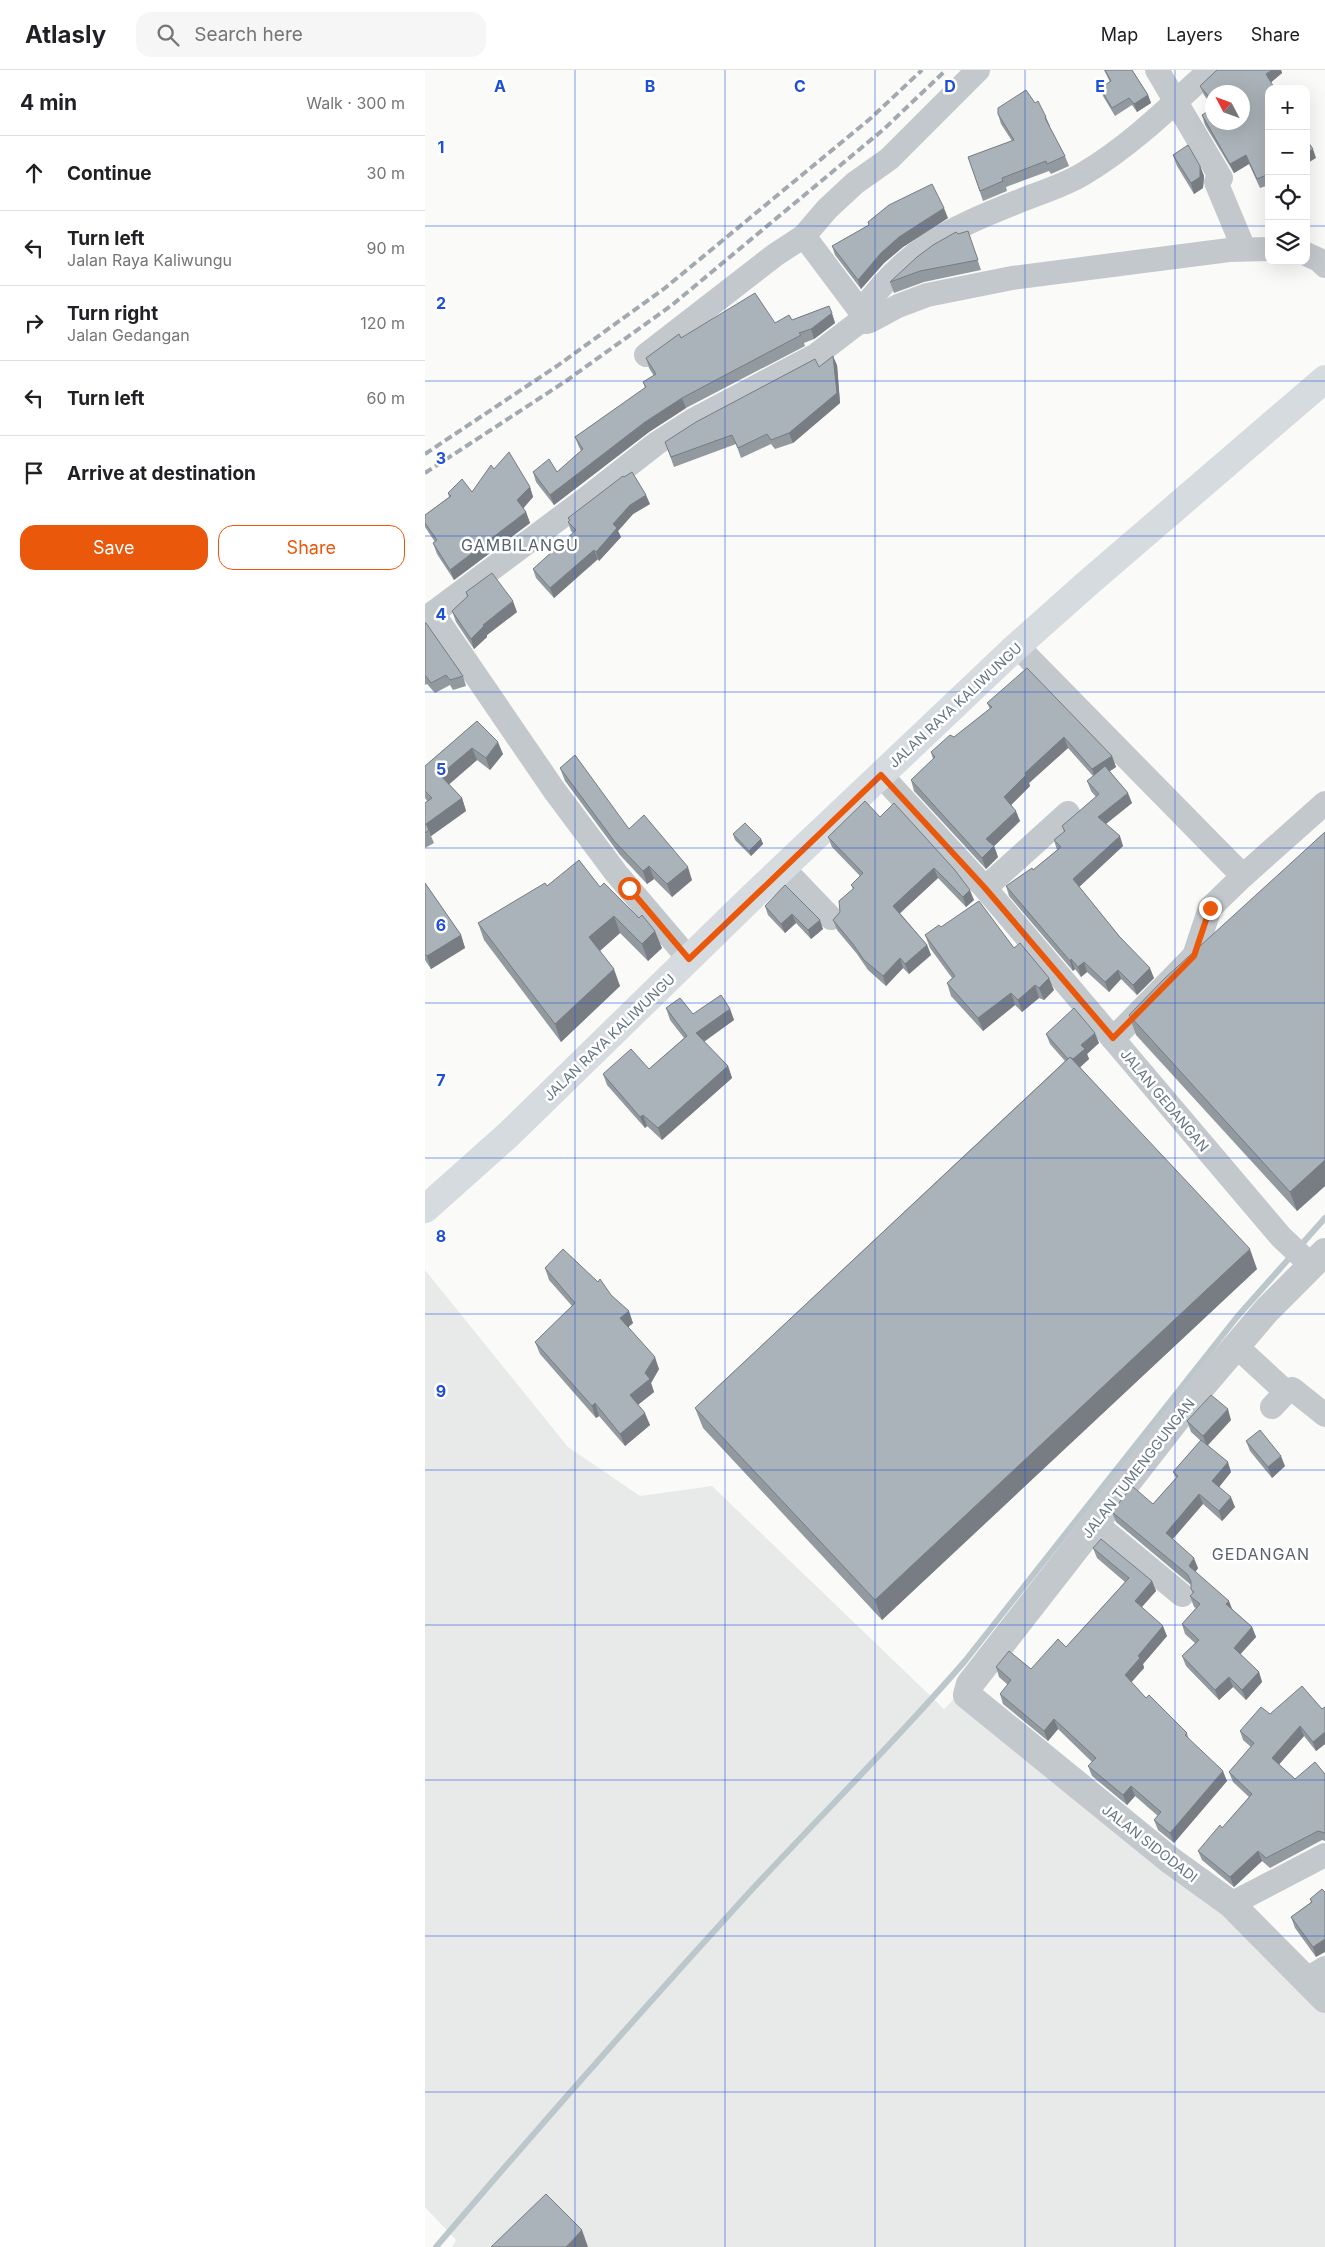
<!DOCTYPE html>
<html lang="en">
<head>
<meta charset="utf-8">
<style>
	body { margin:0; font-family:Inter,sans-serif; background:#f6f6f6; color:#202124 }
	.controls { position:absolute; right:15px; top:15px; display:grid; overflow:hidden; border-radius:10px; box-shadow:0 5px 20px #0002 }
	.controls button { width:45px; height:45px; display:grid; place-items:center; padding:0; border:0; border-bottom:1px solid #e0e0e0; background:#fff; color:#202124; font:25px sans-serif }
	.compass { position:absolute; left:780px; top:15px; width:45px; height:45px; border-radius:50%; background:#fff; box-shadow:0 5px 20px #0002; rotate:311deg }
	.stop { position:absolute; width:15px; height:15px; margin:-11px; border:4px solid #ea580c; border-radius:50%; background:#fff }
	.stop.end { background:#ea580c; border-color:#fff; box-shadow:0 1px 5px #0008 }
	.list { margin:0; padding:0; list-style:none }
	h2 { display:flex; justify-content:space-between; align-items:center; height:65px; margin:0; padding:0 20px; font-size:21px }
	h2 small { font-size:16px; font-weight:400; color:#757577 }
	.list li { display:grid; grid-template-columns:32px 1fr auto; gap:15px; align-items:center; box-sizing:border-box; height:75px; padding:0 20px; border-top:1px solid #e0e0e0 }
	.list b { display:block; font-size:19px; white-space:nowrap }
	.list p { margin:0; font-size:16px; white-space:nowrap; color:#757577 }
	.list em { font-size:16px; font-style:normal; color:#757577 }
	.actions { display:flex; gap:10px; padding:15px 20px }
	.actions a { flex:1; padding:11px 0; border:1px solid #ea580c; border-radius:15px; text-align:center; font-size:18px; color:#ea580c }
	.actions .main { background:#ea580c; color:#fff }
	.icon { flex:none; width:28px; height:28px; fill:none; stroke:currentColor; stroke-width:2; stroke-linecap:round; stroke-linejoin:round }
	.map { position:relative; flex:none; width:900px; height:2177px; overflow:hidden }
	header { display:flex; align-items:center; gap:30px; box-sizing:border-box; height:70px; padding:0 25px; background:#fff; border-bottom:1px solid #e0e0e0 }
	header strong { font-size:24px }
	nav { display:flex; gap:28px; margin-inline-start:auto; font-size:18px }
	.search { width:350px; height:45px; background:#f6f6f6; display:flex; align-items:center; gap:12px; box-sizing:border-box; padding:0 18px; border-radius:15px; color:#757577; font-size:19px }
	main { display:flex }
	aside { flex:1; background:#fff }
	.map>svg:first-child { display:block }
	.built { fill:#e8e9e9 }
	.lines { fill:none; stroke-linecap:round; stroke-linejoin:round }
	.stream { stroke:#bbc7cb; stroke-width:6 }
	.minor { stroke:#c3c8cc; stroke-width:24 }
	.tertiary { stroke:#c3c8cc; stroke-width:28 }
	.primary { stroke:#d6dbdf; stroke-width:28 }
	.rail { stroke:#a2aab0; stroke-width:4; stroke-dasharray:8 4; stroke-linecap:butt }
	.wall { fill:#929a9f }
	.shaded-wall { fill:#777d82 }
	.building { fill:#aab3b9; stroke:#777d82 }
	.route { stroke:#ea580c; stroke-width:6 }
	.grid { fill:none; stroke:#1d4ed8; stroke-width:1; stroke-opacity:0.55 }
	.labels { text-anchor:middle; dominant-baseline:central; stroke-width:5; stroke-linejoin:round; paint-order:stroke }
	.street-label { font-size:14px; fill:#657683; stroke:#fff }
	.quarter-label { font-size:16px; letter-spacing:1px; fill:#57646e; stroke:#fff }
	.grid-label { font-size:16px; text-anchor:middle; font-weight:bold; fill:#1d4ed8; stroke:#fff; stroke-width:5; stroke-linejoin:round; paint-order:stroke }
</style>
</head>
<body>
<header>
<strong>Atlasly</strong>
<div class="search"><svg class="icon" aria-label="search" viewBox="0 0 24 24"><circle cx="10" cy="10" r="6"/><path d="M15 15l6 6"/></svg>Search here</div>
<nav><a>Map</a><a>Layers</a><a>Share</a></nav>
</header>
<main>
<aside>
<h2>4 min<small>Walk · 300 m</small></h2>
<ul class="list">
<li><svg class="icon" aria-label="ahead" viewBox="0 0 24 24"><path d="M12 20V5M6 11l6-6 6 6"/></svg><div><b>Continue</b></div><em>30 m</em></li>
<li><svg class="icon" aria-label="left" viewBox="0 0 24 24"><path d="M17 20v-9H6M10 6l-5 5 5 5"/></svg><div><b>Turn left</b><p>Jalan Raya Kaliwungu</p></div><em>90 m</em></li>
<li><svg class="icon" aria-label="right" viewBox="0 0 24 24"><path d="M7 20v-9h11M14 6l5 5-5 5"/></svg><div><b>Turn right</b><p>Jalan Gedangan</p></div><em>120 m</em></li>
<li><svg class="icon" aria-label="left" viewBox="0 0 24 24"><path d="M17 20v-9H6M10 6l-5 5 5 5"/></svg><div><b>Turn left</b></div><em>60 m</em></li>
<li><svg class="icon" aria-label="arrive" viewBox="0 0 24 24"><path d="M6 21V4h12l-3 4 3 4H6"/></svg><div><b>Arrive at destination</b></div></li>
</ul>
<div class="actions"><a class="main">Save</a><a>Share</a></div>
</aside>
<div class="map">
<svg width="900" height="2177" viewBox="0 0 900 2177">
	<rect width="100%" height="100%" fill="#fafaf8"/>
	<!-- built -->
	<polygon class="built" points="0,1200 143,1377 215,1426 287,1416 519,1639 541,1617 900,1934 900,2177 27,2177 31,2170 0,2137"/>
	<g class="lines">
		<!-- stream -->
		<path class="stream" d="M11,2177C112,2059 216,1941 321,1826C394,1747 470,1672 540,1591L812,1247L900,1148"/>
		<!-- minor -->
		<g class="minor">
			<polyline points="732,0 796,108 791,112 819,179"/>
			<polyline points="379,166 436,242"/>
			<polyline points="881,184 894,190 900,196"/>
			<polyline points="438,249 441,252 445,251 473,236 502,225 587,208 804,180 844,179"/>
			<polyline points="221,285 350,185 379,166 402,139 430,113 464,89 553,0"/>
			<polyline points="8,543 129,720 191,803 264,889"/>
			<path d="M0,549L163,427L232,373L268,350L391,285L438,249L436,242C481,179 522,160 592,132C614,123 638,116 658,104C704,77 746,36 785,0"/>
			<polyline points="592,576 818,806 900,733"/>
			<polyline points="456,705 560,818 856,1167 886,1195"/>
			<polyline points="358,798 406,848"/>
			<polyline points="560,818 643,743"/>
			<polyline points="688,969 769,886 785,838 818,806"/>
			<polyline points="811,1276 861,1322 867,1319 870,1321 900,1345"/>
			<polyline points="847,1337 861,1322"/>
			<polyline points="670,1453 757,1525"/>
			<polyline points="806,1834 900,1785"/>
			<polyline points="881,1910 900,1898"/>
		</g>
		<!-- tertiary -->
		<polyline class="tertiary" points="900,1182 842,1240 778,1315 545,1614 542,1625 745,1790 806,1834 900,1929"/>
		<!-- primary -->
		<polyline class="primary" points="0,1139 83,1065 326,828 592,576 664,512 900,309"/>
		<!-- rail -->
		<g class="rail">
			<polyline points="0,384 132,296 240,218 446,48 497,0"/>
			<polyline points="0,403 141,311 247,235 459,59 521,0"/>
		</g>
	</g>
	<!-- wall -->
	<g class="wall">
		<polygon points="679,0 707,0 723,25 726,33 712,42 707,35 690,46 678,26 675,18 685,12"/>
		<polygon points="792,0 856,0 857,3 846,12 844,19 844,115 835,118 824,94 809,103 780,55 777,45 818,52 788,22 788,37 779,25 775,16"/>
		<polygon points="610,33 621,47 625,56 624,57 640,86 644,96 626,104 624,101 581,117 582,121 558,131 543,87 587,71 576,54 573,44"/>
		<polygon points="748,85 775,96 779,106 778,118 769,124 752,96"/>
		<polygon points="523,148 478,177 459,193 436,219 410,185 407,176 444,155 443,152"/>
		<polygon points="543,161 556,200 499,212 469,223 465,212 533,164"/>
		<polygon points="404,236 410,253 389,269 379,273 380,276 261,338 224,362 129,435 111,412 108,402 132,402 156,381 154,377 150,367 220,318 218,312 229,306 224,298 221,288 256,268 350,253 367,250"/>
		<polygon points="412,295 415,333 368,373 350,379 346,374 316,388 311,374 249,397 240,372 394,297"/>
		<polygon points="69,399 105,417 108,427 98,438 101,442 105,453 29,510 12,484 8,473 10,472 0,457 0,445 24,427 23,423 47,422"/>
		<polygon points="225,434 208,444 193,461 196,467 174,491 173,489 129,528 111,508 108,499 148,463 146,461 143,452 144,451 143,448"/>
		<polygon points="41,522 92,542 62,565 62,567 49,579 31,552 27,541 42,527"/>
		<polygon points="0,553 38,606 41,616 28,620 25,615 10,623 2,614 0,615"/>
		<polygon points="562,633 687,686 691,697 685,701 707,733 681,754 698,776 654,817 729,908 712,925 696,909 684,922 662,902 656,907 650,899 648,901 584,826 581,816 608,800 632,780 629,770 639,762 637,756 671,727 666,721 662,711 668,706 643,678 604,713 605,716 586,735 595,751 569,776 573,787 561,799 489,721 486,710 508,689 506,682 529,667 565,639"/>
		<polygon points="52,651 78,684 65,700 52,690 24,714 37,728 41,741 6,766 9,773 0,778 0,733 2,731 0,728 0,696"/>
		<polygon points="135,698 204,759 267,810 247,827 229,809 222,814 195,785 140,711"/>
		<polygon points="455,747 549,830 541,837 513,808 475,843 502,875 506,885 484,904 478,898 461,916 443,900 432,884 412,860 408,850 415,842 428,819 426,815 435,806 407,777 403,767"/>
		<polygon points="900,762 900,1116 872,1141 711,965 704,945"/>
		<polygon points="308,764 336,769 338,774 326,786 310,770"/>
		<polygon points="0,813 36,865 40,878 6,899 0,890"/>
		<polygon points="360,815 398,859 386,869 371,853 360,863 343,845 340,836"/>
		<polygon points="122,816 175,817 237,878 223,891 195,863 175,881 195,916 136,972 59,870 53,853"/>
		<polygon points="516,857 589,878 629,920 619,930 614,928 597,942 590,935 558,961 526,926 522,913 527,908 505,878 500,865"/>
		<polygon points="241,938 268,944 305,939 309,950 279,972 303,996 307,1008 237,1070 222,1056 220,1058 182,1015 178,1004 224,999 259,968 245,950"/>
		<polygon points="621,964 674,973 662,984 664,989 655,997 832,1199 457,1550 278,1358 270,1338 640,991 625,974"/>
		<polygon points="120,1198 186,1225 208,1253 203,1257 234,1299 226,1313 229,1322 213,1335 225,1355 200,1376 174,1346 171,1348 115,1284 110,1272 147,1236 124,1210"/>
		<polygon points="806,1350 783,1375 806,1402 794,1417 810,1437 797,1451 778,1434 748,1469 773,1498 770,1502 808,1540 827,1557 831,1567 815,1584 834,1602 837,1612 821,1630 808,1617 794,1630 761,1596 757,1586 770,1573 760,1564 757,1554 771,1538 769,1537 765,1526 768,1524 766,1519 766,1515 691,1452 687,1442 728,1434 751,1408 748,1402 776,1371 766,1362 762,1351"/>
		<polygon points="821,1371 860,1396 847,1408 825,1381"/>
		<polygon points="668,1478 727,1511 731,1521 717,1537 742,1566 718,1594 719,1598 706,1612 721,1628 762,1663 764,1670 802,1711 749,1773 733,1760 729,1750 733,1746 710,1726 702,1735 667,1706 663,1696 667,1692 633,1659 623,1671 578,1634 575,1624 583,1615 574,1607 571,1597 606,1599 641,1577 700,1512 672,1488"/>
		<polygon points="900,1637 900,1674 891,1681 879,1666 854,1694 870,1709 900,1704 900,1771 897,1770 845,1798 837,1791 809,1817 777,1790 773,1781 797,1758 824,1727 808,1712 804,1702 826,1677 818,1670 815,1661 845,1644 897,1639"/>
		<polygon points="900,1822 891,1887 870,1858 866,1847 886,1832 885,1829"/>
	</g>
	<!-- shaded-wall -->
	<g class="shaded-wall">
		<polygon points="847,0 856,0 857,3 844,14 841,4"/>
		<polygon points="723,25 726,33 712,42 709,34"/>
		<polygon points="888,79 891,88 881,94 881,83"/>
		<polygon points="821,85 824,94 809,103 805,94"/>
		<polygon points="775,96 779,106 778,118 769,124 766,113"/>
		<polygon points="519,138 523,148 478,177 459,193 436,219 433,210 456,183 474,167"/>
		<polygon points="407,243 410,253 389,269 386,259"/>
		<polygon points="408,286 412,295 415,333 368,373 364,363"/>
		<polygon points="257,328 261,338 224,362 129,435 125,425 220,352"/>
		<polygon points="105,417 108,427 96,441 92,430"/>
		<polygon points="221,425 225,434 208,444 193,461 196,467 174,491 171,482 188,454 205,435"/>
		<polygon points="101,442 105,453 29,510 25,500"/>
		<polygon points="169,480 173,489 129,528 125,518"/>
		<polygon points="88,531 92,542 62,565 62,567 49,579 46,569 58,555"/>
		<polygon points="639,667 643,678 604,713 605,716 583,738 579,727 600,703"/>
		<polygon points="73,672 78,684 65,700 61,688"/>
		<polygon points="47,678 52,690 20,718 15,705"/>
		<polygon points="687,686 691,697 671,710 667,699"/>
		<polygon points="703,723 707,733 677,757 673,747"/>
		<polygon points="37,728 41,741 6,766 4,760 1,754"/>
		<polygon points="591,741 595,751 565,780 561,769"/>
		<polygon points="695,766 698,776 652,819 648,809"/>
		<polygon points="336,769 338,774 326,786 324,781"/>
		<polygon points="569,776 573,787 561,799 557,788"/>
		<polygon points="224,796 229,809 222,814 218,801"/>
		<polygon points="263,797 267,810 247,827 242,814"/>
		<polygon points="509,798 513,808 472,846 468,836"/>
		<polygon points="545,820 549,830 541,837 538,827"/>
		<polygon points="367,844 371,853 360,863 356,854"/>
		<polygon points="189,846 195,863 170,885 164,867"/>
		<polygon points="395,850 398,859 386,869 383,860"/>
		<polygon points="230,861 237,878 223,891 217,874"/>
		<polygon points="36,865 40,878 6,899 2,886"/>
		<polygon points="502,875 506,885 484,904 480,894"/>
		<polygon points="475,888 478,898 461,916 458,906"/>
		<polygon points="646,889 650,899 648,901 645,891"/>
		<polygon points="659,892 662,902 656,907 653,897"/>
		<polygon points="725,898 729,908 712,925 708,915"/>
		<polygon points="189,899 195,916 136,972 130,954"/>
		<polygon points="693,900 696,909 684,922 680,912"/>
		<polygon points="624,908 629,920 619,930 614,918"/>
		<polygon points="610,915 614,928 597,942 593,930"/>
		<polygon points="586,923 590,935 558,961 553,948"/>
		<polygon points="305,939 309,950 275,974 271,963"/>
		<polygon points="670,963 674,973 662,984 664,989 650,1002 646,991 656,975"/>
		<polygon points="303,996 307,1008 237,1070 233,1058"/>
		<polygon points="218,1045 222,1056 220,1058 215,1047"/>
		<polygon points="900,1090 900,1116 872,1141 865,1122"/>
		<polygon points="825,1179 832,1199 457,1550 450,1530"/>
		<polygon points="204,1241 208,1253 200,1260 195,1248"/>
		<polygon points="230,1287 234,1299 226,1313 229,1322 210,1337 205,1325"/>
		<polygon points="170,1333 174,1346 171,1348 167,1336"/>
		<polygon points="803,1339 806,1350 782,1376 778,1366"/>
		<polygon points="220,1343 225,1355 200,1376 195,1364"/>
		<polygon points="856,1386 860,1396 847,1408 843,1397"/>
		<polygon points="803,1392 806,1402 791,1421 787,1411"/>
		<polygon points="774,1424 778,1434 744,1473 741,1463"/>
		<polygon points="806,1427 810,1437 797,1451 794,1441"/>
		<polygon points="769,1488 773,1498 768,1506 764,1496"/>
		<polygon points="727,1511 731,1521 713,1541 710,1531"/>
		<polygon points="804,1531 808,1541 801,1534"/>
		<polygon points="738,1556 742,1566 718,1594 719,1598 704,1615 700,1605 713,1586"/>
		<polygon points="827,1557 831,1567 812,1588 809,1578"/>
		<polygon points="834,1602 837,1612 821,1630 817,1620"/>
		<polygon points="804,1607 808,1617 794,1630 790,1620"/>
		<polygon points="629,1649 633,1659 623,1671 619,1661"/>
		<polygon points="875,1656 879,1666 851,1698 847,1688"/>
		<polygon points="900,1662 900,1674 891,1681 888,1672"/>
		<polygon points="798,1701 802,1711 749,1773 745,1763"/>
		<polygon points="706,1716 710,1726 702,1735 698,1725"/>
		<polygon points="833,1781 837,1791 809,1817 805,1807"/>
		<polygon points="900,1869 900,1882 891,1887 888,1877"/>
		<polygon points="157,2160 163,2177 141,2177"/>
	</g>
	<!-- building -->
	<g class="building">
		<polygon points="680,0 707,0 723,25 709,34 704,28 687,38 675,18 686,11"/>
		<polygon points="792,0 847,0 841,4 850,19 844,19 844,104 832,109 821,85 805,94 777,45 788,38 788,52 818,52 818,22 788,22 788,32 775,16"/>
		<polygon points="601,20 610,33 613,31 621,47 620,48 640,86 622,94 621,91 577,108 578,111 555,121 543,87 589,70 573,44 573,38"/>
		<polygon points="881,69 888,79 881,83"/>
		<polygon points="763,75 775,96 775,107 766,113 748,85"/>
		<polygon points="507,114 519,138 474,167 456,183 433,210 407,176 444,155 443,152 464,135"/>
		<polygon points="543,161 553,190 495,201 465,212 492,187 508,175 531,162 533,164"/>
		<polygon points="330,223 350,253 364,245 367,250 404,236 407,243 386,259 374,263 376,265 257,328 220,352 125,425 108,402 124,389 132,402 158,379 150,367 221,317 218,312 231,304 221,288 254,264 256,268"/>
		<polygon points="408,286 412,323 364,363 346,370 342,364 313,378 307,365 246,387 240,372 271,352 390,289 394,297"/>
		<polygon points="84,382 105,417 92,430 101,442 25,500 8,473 12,470 0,453 0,445 26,426 23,423 37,409 47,422 66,395 69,399"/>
		<polygon points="207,402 221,425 205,435 188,454 192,458 171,482 169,480 125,518 108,499 151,460 143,452 145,450 143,448 198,406 199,407"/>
		<polygon points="67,503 88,531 58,555 59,556 46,569 27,541 43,526 41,522"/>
		<polygon points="0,553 1,553 38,606 25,610 21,605 6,613 0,605"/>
		<polygon points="602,598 687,686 667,699 639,667 600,703 601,705 579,727 591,741 561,769 569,776 557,788 486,710 510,687 506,682 525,665 529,667 567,637 562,633"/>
		<polygon points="52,651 73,672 61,688 47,678 15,705 37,728 1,754 4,760 0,763 0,733 7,728 0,721 0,696"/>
		<polygon points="150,685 204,759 219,745 263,797 242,814 224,796 218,801 190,772 135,698"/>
		<polygon points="680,696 703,723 673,747 695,766 648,809 694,866 725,898 708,915 693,900 680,912 659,892 653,897 646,889 645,891 581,816 607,798 608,800 636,777 629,770 640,761 637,756 674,724 662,711"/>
		<polygon points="440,731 455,747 469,733 529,799 545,820 538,827 509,798 468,836 502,875 480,894 475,888 458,906 439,890 428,874 408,850 415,842 414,831 429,818 426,815 438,803 403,767"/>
		<polygon points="320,753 336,769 324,781 308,764"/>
		<polygon points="900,762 900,1090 865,1122 704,945 740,908"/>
		<polygon points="154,790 175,817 179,813 214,848 217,845 230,861 217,874 189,846 164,867 189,899 130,954 53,853 120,813 122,816"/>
		<polygon points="0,813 36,865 2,886 0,884"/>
		<polygon points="360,815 395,850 383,860 367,844 356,854 340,836"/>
		<polygon points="554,831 589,878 595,873 624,908 614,918 610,915 593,930 586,923 553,948 522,913 530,906 500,865 514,855 516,857"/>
		<polygon points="296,925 305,939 271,963 303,996 233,1058 218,1045 215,1047 178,1004 206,979 224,999 262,966 241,938 255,928 268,944"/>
		<polygon points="649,938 670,963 656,975 660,979 648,989 645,987 643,989 621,964"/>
		<polygon points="645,987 825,1179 450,1530 270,1338"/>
		<polygon points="138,1179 173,1212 175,1209 186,1225 204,1241 195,1248 230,1287 220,1303 225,1309 205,1325 220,1343 195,1364 170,1333 167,1336 110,1272 150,1233 120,1198"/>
		<polygon points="786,1325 803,1339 778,1366 762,1351"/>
		<polygon points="835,1360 856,1386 843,1397 821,1371"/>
		<polygon points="776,1370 803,1392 787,1411 806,1427 794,1441 774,1424 741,1463 769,1488 764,1496 804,1531 801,1534 827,1557 809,1578 834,1602 817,1620 804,1607 790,1620 757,1586 774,1570 757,1554 775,1534 765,1526 769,1522 766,1519 766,1511 762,1504 687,1442 707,1416 728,1434 753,1406 748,1402"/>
		<polygon points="676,1469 727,1511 710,1531 738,1556 713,1586 715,1588 700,1605 721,1628 724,1625 762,1663 760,1665 798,1701 745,1763 729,1750 736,1742 706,1716 698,1725 663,1696 671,1688 629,1649 619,1661 575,1624 586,1610 571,1597 584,1581 606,1599 633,1569 641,1577 704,1508 668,1478"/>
		<polygon points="877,1616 897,1639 900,1637 900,1662 888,1672 875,1656 847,1688 870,1709 890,1692 900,1704 900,1763 893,1761 841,1788 833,1781 805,1807 773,1781 795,1755 797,1758 827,1724 804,1702 829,1673 815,1661 836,1637 845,1644"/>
		<polygon points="897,1819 900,1822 900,1869 888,1877 866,1847 887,1832 885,1829"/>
		<polygon points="121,2124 157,2160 141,2177 66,2177"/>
	</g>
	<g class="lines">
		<!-- route -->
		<polyline class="route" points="204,818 264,889 456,705 560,818 688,968 769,886 785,838"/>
	</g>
	<!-- grid -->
	<path class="grid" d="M150,0V2177M300,0V2177M450,0V2177M600,0V2177M750,0V2177M0,156H844M881,156H900M0,311H900M0,466H900M0,622H900M0,778H900M0,933H900M0,1088H900M0,1244H900M0,1400H900M0,1555H900M0,1710H900M0,1866H900M0,2022H900"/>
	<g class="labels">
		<!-- street labels -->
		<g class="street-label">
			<text transform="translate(530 635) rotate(-43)">JALAN RAYA KALIWUNGU</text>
			<text transform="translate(184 967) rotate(-44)">JALAN RAYA KALIWUNGU</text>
			<text transform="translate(740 1030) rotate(50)">JALAN GEDANGAN</text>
			<text transform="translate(713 1398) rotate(-52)">JALAN TUMENGGUNGAN</text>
			<text transform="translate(725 1773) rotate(38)">JALAN SIDODADI</text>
		</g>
		<!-- quarter labels -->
		<g class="quarter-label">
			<text x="95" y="475">GAMBILANGU</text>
			<text x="836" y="1484">GEDANGAN</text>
		</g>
	</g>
	<g class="grid-label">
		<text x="75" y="22">A</text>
		<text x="225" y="22">B</text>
		<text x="375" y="22">C</text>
		<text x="525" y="22">D</text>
		<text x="675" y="22">E</text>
		<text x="16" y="83">1</text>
		<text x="16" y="239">2</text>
		<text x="16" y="394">3</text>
		<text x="16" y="550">4</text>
		<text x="16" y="705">5</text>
		<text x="16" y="861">6</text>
		<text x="16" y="1016">7</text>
		<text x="16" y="1172">8</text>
		<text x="16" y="1327">9</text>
	</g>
</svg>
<div class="controls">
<button>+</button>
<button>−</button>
<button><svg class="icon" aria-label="locate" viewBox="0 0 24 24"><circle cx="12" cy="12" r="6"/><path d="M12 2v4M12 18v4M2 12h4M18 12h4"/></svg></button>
<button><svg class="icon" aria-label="layers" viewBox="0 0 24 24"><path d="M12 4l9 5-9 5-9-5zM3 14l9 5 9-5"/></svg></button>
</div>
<svg class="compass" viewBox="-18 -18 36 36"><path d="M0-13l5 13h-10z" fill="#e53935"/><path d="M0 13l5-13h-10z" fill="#757577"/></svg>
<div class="stop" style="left:204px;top:818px"></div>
<div class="stop end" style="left:785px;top:838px"></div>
</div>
</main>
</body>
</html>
